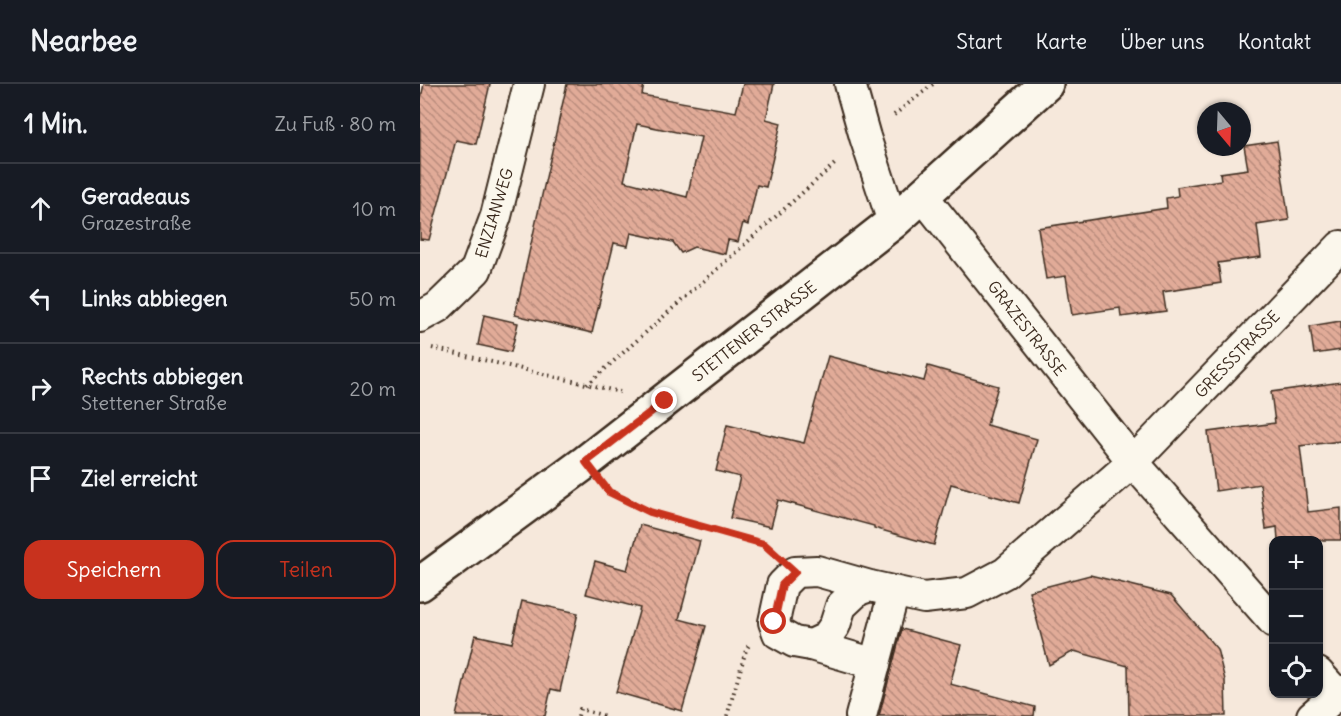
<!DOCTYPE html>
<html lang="de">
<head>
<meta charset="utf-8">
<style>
	body { margin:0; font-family:Delius,sans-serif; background:#242831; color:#f1f3f6 }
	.controls { position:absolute; right:18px; bottom:18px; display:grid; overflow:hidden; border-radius:12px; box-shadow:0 2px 4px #0004 }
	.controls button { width:54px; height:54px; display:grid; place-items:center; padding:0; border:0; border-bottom:2px solid #363941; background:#171b24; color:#f1f3f6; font:30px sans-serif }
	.compass { position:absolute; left:777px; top:18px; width:54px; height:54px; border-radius:50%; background:#171b24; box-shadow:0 2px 4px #0004; rotate:161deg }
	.stop { position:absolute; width:18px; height:18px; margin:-14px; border:4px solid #c8321e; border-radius:50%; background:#fff }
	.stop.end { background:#c8321e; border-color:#fff; box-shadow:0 2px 6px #0008 }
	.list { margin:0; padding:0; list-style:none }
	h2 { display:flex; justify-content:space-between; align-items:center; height:78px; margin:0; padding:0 24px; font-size:26px }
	h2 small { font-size:20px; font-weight:400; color:#9ea1a6 }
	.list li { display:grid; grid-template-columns:39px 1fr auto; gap:18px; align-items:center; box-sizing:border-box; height:90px; padding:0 24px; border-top:2px solid #363941 }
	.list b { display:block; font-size:22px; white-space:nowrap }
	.list p { margin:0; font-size:20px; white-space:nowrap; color:#9ea1a6 }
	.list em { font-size:20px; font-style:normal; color:#9ea1a6 }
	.actions { display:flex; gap:12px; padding:18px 24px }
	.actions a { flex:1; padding:14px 0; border:2px solid #c8321e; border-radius:18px; text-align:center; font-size:21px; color:#c8321e }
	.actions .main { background:#c8321e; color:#fff }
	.icon { flex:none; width:33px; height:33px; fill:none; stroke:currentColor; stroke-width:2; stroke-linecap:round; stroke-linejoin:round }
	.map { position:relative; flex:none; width:921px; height:632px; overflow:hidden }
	header { display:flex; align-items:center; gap:36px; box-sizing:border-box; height:84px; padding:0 30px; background:#171b24; border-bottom:2px solid #363941 }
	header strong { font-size:28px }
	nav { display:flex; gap:33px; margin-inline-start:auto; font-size:21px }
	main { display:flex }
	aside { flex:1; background:#171b24 }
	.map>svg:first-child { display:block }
	.building { fill:url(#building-back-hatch); stroke:#3b2a1e; stroke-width:1.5; fill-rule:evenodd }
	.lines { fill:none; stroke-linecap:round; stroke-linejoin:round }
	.minor-casing { stroke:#3b2a1e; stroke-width:34 }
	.tertiary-casing { stroke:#3b2a1e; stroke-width:38 }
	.path { stroke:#3b2a1e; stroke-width:4; stroke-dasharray:1.5 4.5; stroke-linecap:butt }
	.minor { stroke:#fbf7ec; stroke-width:30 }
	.tertiary { stroke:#fbf7ec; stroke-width:33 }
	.route { stroke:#c8321e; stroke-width:8 }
	.labels { text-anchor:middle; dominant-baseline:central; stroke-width:4.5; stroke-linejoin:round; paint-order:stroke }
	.street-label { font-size:16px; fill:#3b2a1e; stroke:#fbf7ec }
</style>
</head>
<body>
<header>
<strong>Nearbee</strong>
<nav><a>Start</a><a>Karte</a><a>Über uns</a><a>Kontakt</a></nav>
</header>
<main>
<aside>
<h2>1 Min.<small>Zu Fuß · 80 m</small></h2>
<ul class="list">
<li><svg class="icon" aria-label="ahead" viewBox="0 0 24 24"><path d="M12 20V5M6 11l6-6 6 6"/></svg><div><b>Geradeaus</b><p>Grazestraße</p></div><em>10 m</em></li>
<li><svg class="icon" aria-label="left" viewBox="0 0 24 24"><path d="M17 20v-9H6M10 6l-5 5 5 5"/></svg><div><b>Links abbiegen</b></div><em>50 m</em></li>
<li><svg class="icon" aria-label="right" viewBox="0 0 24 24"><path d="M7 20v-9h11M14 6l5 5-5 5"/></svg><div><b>Rechts abbiegen</b><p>Stettener Straße</p></div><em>20 m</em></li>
<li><svg class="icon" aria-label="arrive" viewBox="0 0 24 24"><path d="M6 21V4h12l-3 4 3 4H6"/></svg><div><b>Ziel erreicht</b></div></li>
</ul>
<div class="actions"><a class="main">Speichern</a><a>Teilen</a></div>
</aside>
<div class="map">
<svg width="921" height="632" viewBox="0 0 921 632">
	<defs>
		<pattern id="building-back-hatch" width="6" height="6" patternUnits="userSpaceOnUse" patternTransform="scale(1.5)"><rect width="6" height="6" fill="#e1ab98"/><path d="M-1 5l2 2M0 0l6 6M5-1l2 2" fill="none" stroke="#b88b7b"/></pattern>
	</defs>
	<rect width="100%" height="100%" fill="#f6e8db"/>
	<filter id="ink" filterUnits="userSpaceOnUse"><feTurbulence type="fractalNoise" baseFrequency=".0167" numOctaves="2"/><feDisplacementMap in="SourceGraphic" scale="12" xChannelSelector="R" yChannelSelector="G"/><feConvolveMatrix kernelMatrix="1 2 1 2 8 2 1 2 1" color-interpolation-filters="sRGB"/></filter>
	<g filter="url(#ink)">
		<!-- building -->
		<g class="building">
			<polygon points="4,0 70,0 56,60 36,56 9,156 0,155 0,18"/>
			<path d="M147,0H224L222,11L316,28L323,0H354L346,35L361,39L346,103L337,101L328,141L323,139L318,158L308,156L305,170L274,163L261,169L253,158L211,149L208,162L194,159L172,249L95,231ZM217,40L281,53L267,113L204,97Z"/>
			<polygon points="857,57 869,136 837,141 841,173 798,179 801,199 743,208 746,227 701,233 700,224 652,231 646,192 626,195 618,144 747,124 746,114 758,112 757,103 801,96 800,89 828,85 824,62"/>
			<polygon points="64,231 98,239 91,268 58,261"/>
			<polygon points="921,237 921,266 894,270 890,242"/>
			<polygon points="408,272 504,297 508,282 578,302 567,341 617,355 599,419 531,400 514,461 454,444 454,442 358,416 351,443 310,434 320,393 296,387 307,341 384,359"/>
			<polygon points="921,298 921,357 880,362 888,428 921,424 921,456 858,456 857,443 846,445 840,400 796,407 788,348 855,339 851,308"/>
			<polygon points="220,441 280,457 259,535 286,542 262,627 196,608 220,524 166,510 175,477 207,486"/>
			<polygon points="670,491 751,511 797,565 805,596 806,632 709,632 708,582 654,567 629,581 609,507"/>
			<polygon points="102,517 158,529 140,607 131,605 125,632 36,632 55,551 92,559"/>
			<polygon points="482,545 541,561 530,600 615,623 614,632 459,632"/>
		</g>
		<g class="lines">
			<defs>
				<g id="minor">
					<polyline points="430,0 445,53 473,138"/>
					<polyline points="502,111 713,378 854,538"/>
					<polyline points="0,233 18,223 56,186 76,132 109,0"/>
					<polyline points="450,502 438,506 421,522 415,541 406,554 391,561 374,558 358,549 354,538 362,501 375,488 397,487 450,502 504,514 547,509 585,489 713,378 921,162"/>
					<polyline points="391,561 455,580"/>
					<polyline points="898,589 917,610"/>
					<polyline points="441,632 474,508"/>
					<polyline points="892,632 921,607"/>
				</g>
				<polyline id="tertiary" points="0,500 166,378 473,138 626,0"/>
			</defs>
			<!-- minor casing -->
			<use href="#minor" class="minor-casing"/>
			<!-- tertiary casing -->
			<use href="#tertiary" class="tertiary-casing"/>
			<!-- path -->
			<g class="path">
				<polyline points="474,31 513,0"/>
				<polyline points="12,264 200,308"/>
				<polyline points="167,301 417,78"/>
				<polyline points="187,405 230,428 344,460 352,467"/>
				<polyline points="158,632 160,625 185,632"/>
				<polyline points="307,632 326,566 329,561"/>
			</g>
			<!-- minor -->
			<use href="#minor" class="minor"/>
			<!-- tertiary -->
			<use href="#tertiary" class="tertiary"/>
		</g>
	</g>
	<g class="lines" filter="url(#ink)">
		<!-- route -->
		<polyline class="route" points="245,317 166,378 189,408 230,428 344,460 375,488 362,501 354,538"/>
	</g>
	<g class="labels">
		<!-- street labels -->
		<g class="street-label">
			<text transform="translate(74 129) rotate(-73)">ENZIANWEG</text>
			<text transform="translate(607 244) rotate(52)">GRAZESTRASSE</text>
			<text transform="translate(334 247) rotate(-38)">STETTENER STRASSE</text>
			<text transform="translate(817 270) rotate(-46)">GRESSSTRASSE</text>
		</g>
	</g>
</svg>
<div class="controls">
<button>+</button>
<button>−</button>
<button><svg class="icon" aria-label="locate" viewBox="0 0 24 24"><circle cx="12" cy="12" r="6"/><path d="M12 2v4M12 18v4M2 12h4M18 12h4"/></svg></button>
</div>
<svg class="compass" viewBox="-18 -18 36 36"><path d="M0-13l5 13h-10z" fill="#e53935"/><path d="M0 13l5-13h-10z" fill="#9ea1a6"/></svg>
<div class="stop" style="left:354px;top:538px"></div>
<div class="stop end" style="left:245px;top:317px"></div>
</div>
</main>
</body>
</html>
